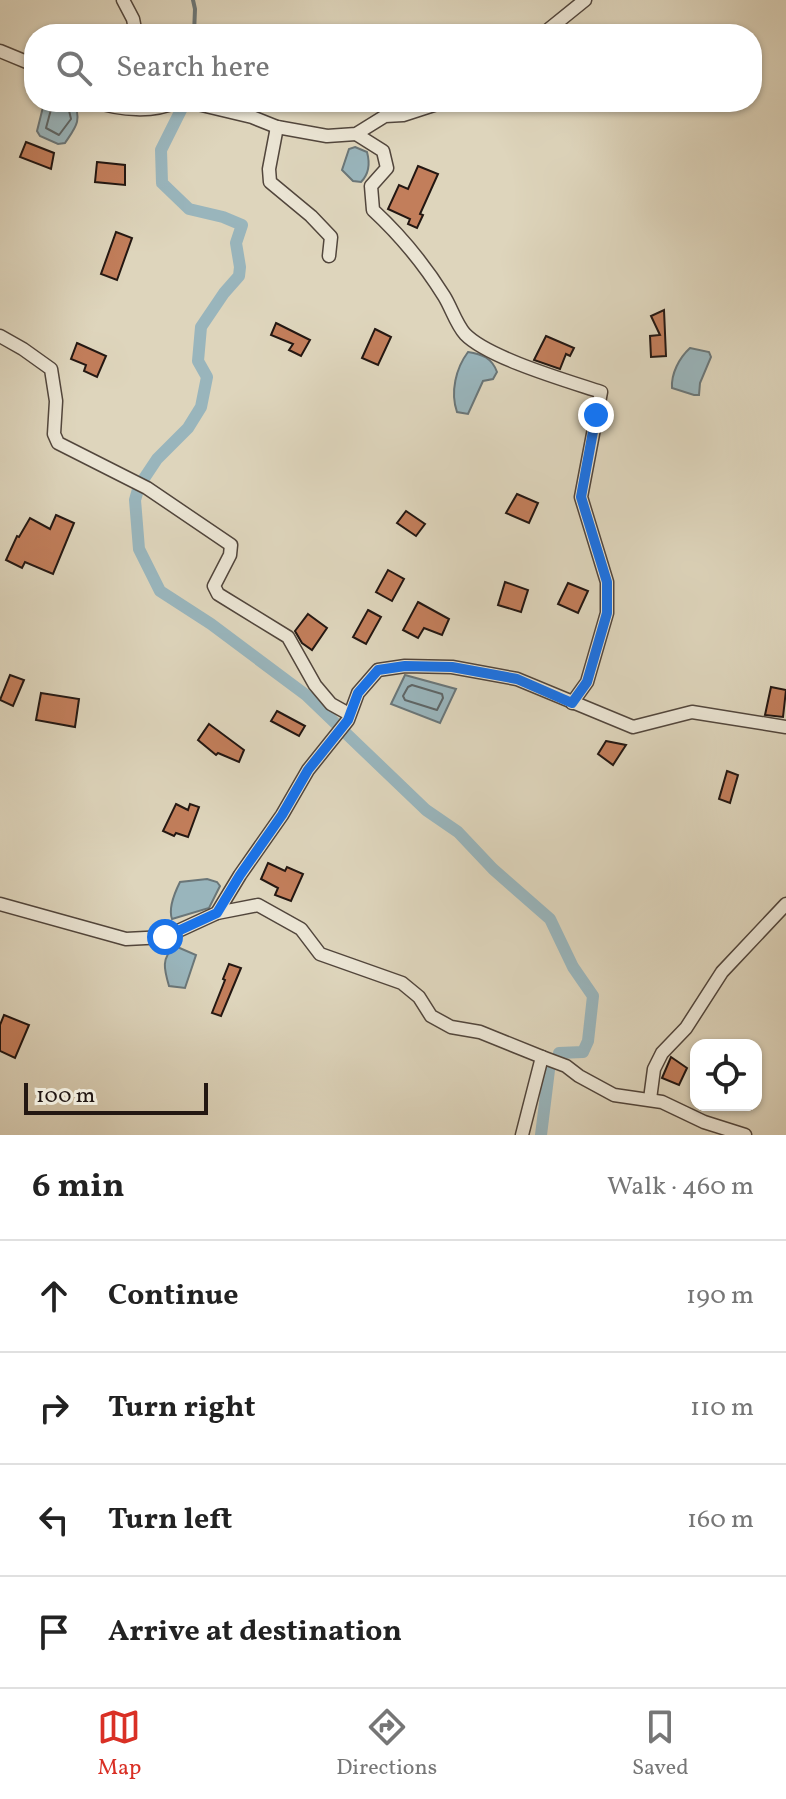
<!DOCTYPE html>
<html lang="en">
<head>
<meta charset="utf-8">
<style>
	body { margin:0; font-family:Vollkorn,serif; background:#f2f2f2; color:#222 }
	.controls { position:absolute; right:24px; bottom:24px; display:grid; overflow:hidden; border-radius:16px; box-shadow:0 2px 6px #0004 }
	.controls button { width:72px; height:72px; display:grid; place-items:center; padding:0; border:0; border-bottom:2px solid #e0e0e0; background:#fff; color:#222; font:40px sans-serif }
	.scale { position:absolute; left:24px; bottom:20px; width:184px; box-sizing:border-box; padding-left:8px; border:4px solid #231712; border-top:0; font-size:22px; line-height:28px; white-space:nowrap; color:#231712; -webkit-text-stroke:6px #eae4d3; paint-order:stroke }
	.stop { position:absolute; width:24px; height:24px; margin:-18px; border:6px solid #1a73e8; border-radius:50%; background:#fff }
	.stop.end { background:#1a73e8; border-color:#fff; box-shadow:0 2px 8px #0008 }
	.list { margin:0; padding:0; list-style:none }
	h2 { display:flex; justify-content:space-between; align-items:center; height:104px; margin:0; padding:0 32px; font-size:34px }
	h2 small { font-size:26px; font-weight:400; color:#767676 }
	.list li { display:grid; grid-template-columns:52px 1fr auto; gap:24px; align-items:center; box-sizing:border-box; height:112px; padding:0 32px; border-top:2px solid #e0e0e0 }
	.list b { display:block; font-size:30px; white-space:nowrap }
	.list em { font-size:26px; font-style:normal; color:#767676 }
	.icon { flex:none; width:44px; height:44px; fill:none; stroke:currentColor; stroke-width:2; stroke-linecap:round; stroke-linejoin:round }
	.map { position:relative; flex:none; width:786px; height:1135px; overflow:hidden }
	.search { position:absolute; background:#fff; box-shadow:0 2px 6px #0004; left:24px; right:24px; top:24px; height:88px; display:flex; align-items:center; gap:20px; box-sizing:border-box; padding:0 28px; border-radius:32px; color:#767676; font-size:30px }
	.sheet { height:552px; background:#fff }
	nav { display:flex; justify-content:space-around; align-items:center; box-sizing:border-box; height:112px; border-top:2px solid #e0e0e0; background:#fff; font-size:22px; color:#767676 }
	nav a { display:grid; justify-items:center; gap:4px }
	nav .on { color:#d93025 }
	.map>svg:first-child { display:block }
	.water { fill:#99b5bc; stroke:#6a7678; stroke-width:2 }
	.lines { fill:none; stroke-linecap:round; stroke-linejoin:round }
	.shore { stroke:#5e6667; stroke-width:2 }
	.stream { stroke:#6a7678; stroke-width:4 }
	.canal { stroke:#99b5bc; stroke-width:12 }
	.building { fill:#c27e5b; stroke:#231712; stroke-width:2 }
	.minor-casing { stroke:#52463c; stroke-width:15 }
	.minor { stroke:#eae4d3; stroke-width:12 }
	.route { stroke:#1a73e8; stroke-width:10 }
</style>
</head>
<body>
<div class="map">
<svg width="786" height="1135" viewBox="0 0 786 1135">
	<rect width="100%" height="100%" fill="#ded5bc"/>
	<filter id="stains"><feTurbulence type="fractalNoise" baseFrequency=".0025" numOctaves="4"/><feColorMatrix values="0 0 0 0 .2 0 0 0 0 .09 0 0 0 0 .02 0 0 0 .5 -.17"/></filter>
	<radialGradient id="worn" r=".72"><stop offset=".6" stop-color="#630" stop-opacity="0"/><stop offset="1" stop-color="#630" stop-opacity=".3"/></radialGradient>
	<!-- water -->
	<g class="water">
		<path d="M49,102H73C83,120 75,128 65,143L58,144L40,136L37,131L43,107Z"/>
		<path d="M355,147L367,152C370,163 369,174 361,182L353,181L342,170L349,149Z"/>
		<path d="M690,348L709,352L711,357L700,383L699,395H694L672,388C671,374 679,358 690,348Z"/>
		<path d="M468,352C482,354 492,358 497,372L493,379L483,381L468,414L457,412C450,392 456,368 468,352Z"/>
		<polygon points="405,675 456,689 440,723 391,704"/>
		<path d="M207,879L217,882L220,886L209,908L172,919C168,908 175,892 180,882Z"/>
		<path d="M175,946L196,955L185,988L169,986C164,969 161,958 175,946Z"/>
	</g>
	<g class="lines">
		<!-- shore -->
		<g class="shore">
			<polyline points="53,102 46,128 59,135 71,119 67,102"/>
			<polygon points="412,685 442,694 443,698 437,710 405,700 403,696 408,687"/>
		</g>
		<!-- stream -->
		<polyline class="stream" points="193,0 195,9 194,34"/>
		<!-- canal -->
		<g class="canal">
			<polyline points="185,102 161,150 162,183 189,209 223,217 242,225 236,243 240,267 239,276 224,293 201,327 198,361 207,377 201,407 188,428 157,459 139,486 135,500 139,549 160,591 211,624 306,695 426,810 458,832 493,869 550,919 573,967 593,996 588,1041 583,1052 559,1053"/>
			<polyline points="541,1135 549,1070"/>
		</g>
	</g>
	<!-- building -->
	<g class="building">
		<polygon points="26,142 54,153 51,169 20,157"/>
		<polygon points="97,162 125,165 125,185 95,182"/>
		<polygon points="418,166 438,174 420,214 423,215 417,228 408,224 410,219 388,209 399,185 408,189"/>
		<polygon points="116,232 132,238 117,280 101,274"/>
		<polygon points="664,310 666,356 651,357 650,336 660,335 651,316"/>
		<polygon points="276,323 310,340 301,356 289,350 293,344 271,335"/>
		<polygon points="375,329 391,337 378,365 362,358"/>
		<polygon points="546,336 574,348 570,356 566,354 560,369 534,360"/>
		<polygon points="77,343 106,356 97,377 84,371 86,365 71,359"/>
		<polygon points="517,494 538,503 529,523 506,513"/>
		<polygon points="406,511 425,524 416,536 397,523"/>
		<polygon points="56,515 74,523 53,574 25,562 22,568 6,560 17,536 19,537 30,518 50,529"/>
		<polygon points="388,570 404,579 392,601 376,592"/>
		<polygon points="505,582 528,590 521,612 498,605"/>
		<polygon points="568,583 588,591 578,613 558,604"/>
		<polygon points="418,602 449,619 442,635 424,628 418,638 403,630"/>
		<polygon points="368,610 381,617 366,644 353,637"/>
		<polygon points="308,614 327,628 312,650 302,643 295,631"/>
		<polygon points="10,675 24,680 13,706 0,700"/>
		<polygon points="771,687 786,690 783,717 765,715"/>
		<polygon points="41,693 79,699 75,727 36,720"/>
		<polygon points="277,711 305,726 299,736 271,721"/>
		<polygon points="209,724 244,750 239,762 218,753 216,755 198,740"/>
		<polygon points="606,741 626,745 613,765 598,754"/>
		<polygon points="727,771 738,775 730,803 719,799"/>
		<polygon points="176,804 188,810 190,804 199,807 188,837 176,833 174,836 163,831"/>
		<polygon points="268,863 285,871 287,867 303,874 291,901 275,895 278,888 261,879"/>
		<polygon points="229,964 241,968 221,1016 212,1013 225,980 223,979"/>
		<polygon points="4,1015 29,1025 15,1058 0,1051 0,1025"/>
		<polygon points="671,1057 687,1068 679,1085 662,1078"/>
	</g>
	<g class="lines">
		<defs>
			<g id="minor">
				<polyline points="123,0 133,19 136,34"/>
				<polyline points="543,34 585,0"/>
				<polyline points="0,51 34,65"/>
				<path d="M96,102C120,110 153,113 176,102"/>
				<polyline points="189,102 252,117 277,127 327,136 356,134 385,116 403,115 443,102"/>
				<polyline points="277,127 269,169 270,182 311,216 331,237 329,256"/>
				<path d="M356,134L383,151L387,168L371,186L373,210C400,235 424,264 444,296C451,307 456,324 465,334C488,358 568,381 601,392L581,497L607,582V613L587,682L572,703"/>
				<polyline points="0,336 23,349 51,369 56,401 54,434 58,443 147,488 231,545 230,555 214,586 218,594 288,637 315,685 331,704 349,714"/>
				<polyline points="0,904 126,939 165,937 217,913 240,875 282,815 308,770 348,720 358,693 378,670 405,666 452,667 517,679 633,727 692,712 786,727"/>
				<polyline points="217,913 258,905 301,929 320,954 402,983 419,997 431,1016 451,1027 480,1032 542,1057 522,1135"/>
				<polyline points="542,1057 566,1066 579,1076 614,1095 662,1102 704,1122 745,1135"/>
				<polyline points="650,1099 654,1069 662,1053 686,1028 722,972 786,904"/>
			</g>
		</defs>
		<!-- minor casing -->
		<use href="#minor" class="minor-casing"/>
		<!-- minor -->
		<use href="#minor" class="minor"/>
	</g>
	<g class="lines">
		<!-- route -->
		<polyline class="route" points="165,937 217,913 240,875 282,815 308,770 348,720 358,693 378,670 405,666 452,667 517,679 572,703 587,682 607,613 607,582 581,497 596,415"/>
	</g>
	<rect width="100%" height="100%" filter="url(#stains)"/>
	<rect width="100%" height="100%" fill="url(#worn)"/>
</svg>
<div class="controls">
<button><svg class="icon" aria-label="locate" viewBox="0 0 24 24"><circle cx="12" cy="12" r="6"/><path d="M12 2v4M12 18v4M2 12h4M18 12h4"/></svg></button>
</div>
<div class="scale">100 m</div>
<div class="stop" style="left:165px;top:937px"></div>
<div class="stop end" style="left:596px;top:415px"></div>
<div class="search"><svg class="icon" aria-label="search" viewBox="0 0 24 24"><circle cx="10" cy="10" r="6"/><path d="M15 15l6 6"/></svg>Search here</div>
</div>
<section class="sheet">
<h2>6 min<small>Walk · 460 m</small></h2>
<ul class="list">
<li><svg class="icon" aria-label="ahead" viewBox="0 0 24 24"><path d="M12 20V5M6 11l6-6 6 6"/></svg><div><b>Continue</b></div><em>190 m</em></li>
<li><svg class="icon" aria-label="right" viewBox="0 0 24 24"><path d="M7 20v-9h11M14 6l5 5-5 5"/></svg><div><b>Turn right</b></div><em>110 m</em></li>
<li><svg class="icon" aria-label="left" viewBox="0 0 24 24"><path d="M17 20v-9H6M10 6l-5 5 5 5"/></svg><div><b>Turn left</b></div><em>160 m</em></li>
<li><svg class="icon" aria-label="arrive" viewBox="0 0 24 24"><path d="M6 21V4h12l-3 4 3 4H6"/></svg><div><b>Arrive at destination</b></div></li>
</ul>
</section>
<nav>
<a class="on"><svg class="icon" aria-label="map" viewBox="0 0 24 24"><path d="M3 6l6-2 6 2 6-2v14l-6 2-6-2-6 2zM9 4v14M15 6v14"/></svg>Map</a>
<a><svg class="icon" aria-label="directions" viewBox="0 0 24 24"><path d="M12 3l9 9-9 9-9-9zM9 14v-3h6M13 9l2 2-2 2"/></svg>Directions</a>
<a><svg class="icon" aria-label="saved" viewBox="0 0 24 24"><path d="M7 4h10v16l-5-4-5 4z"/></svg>Saved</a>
</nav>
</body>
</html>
